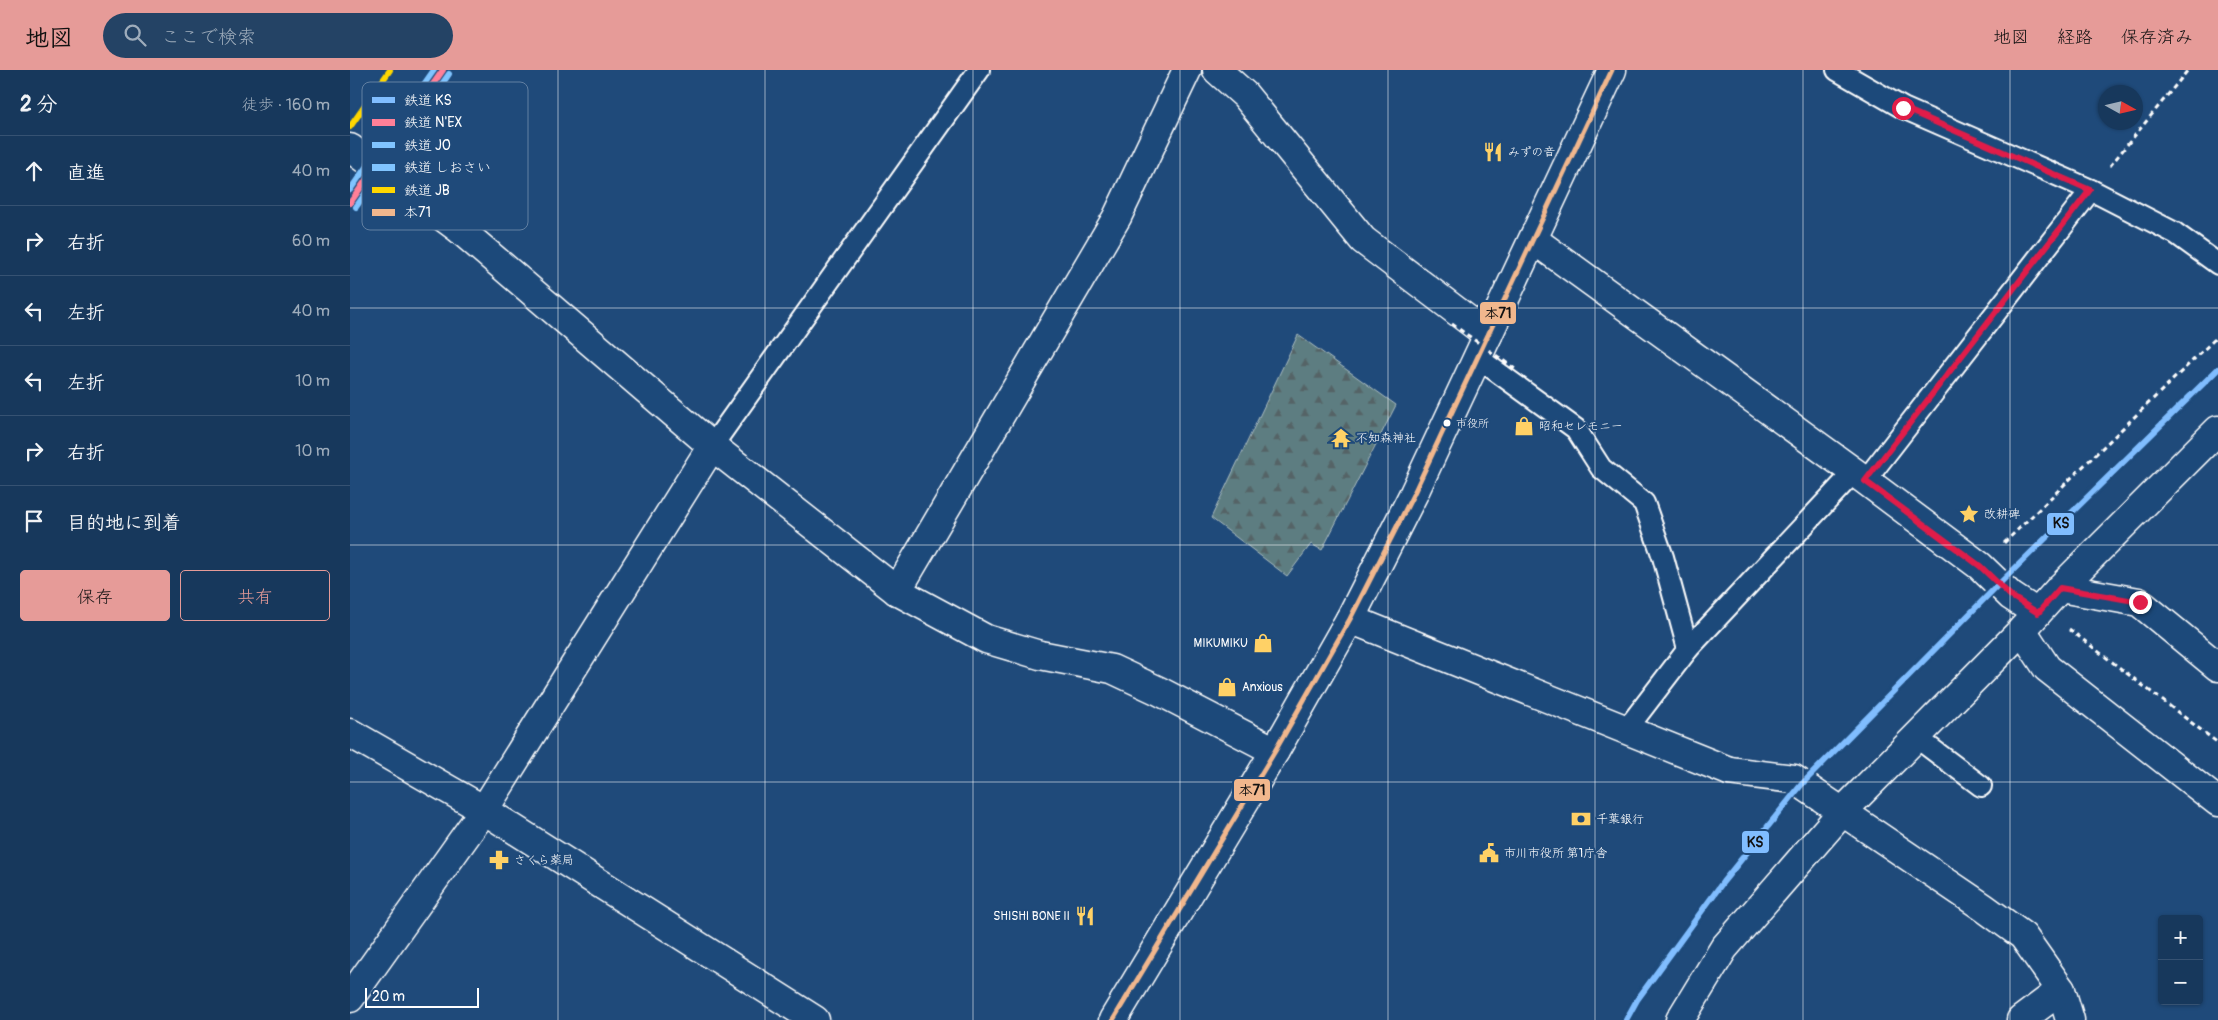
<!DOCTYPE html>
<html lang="ja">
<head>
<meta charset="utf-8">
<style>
	body { margin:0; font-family:Pangolin,"Klee One",sans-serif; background:#244365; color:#f1f3f6 }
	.controls { position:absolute; right:15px; bottom:15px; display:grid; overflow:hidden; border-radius:5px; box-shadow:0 1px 4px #0004 }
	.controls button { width:45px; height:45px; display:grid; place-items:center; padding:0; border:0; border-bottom:1px solid #365272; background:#17385c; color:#f1f3f6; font:25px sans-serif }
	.compass { position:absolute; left:1748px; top:15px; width:45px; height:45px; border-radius:50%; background:#17385c; box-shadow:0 1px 4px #0004; rotate:98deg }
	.scale { position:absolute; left:15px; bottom:12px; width:114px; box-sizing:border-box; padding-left:5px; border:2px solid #fff; border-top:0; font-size:14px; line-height:18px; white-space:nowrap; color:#fff; -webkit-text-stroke:4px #1f4a7a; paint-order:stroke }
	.stop { position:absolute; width:15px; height:15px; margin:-11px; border:4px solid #e11d48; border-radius:50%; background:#fff }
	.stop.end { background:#e11d48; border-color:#fff; box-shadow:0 1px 5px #0008 }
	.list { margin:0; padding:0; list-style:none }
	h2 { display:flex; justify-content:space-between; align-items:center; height:65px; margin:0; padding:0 20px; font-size:21px }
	h2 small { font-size:16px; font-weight:400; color:#9eacbb }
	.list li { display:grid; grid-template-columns:32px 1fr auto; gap:15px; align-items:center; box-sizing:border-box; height:70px; padding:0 20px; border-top:1px solid #365272 }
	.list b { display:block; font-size:19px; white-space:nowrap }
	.list em { font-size:16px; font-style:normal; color:#9eacbb }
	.actions { display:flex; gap:10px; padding:15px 20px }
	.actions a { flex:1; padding:11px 0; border:1px solid #e69b98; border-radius:5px; text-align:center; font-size:18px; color:#e69b98 }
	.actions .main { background:#e69b98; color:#111 }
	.icon { flex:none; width:28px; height:28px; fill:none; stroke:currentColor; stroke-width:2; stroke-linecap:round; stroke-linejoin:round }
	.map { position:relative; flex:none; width:1868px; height:950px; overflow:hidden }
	header { display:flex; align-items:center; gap:30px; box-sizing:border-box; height:70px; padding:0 25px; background:#e69b98; color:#111 }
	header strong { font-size:24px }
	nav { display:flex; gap:28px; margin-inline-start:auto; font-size:18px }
	.search { width:350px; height:45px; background:#244365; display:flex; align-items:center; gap:12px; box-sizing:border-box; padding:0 18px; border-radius:28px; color:#9eacbb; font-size:19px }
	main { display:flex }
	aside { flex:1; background:#17385c }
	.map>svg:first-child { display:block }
	.forest { fill:url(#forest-firs); stroke:#aebec0 }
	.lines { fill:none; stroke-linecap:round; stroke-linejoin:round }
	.lane-casing { stroke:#fff; stroke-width:24 }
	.street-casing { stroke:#fff; stroke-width:31 }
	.secondary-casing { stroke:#fff; stroke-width:31 }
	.highway-casing { stroke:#fff; stroke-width:31 }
	.path { stroke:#fff; stroke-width:3; stroke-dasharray:5 4; stroke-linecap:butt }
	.lane { stroke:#1f4a7a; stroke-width:20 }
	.street { stroke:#1f4a7a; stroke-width:28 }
	.secondary { stroke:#1f4a7a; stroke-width:28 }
	.highway { stroke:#1f4a7a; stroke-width:28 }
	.path-bridge { stroke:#fff; stroke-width:3; stroke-dasharray:5 4; stroke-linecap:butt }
	.bus-1-casing { stroke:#1f4a7a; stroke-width:9 }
	.bus-1 { stroke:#f1b78d; stroke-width:5 }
	.rail-1-casing { stroke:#1f4a7a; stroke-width:10 }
	.rail-2-casing { stroke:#1f4a7a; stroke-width:10 }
	.rail-3-casing { stroke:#1f4a7a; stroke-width:10 }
	.rail-4-casing { stroke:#1f4a7a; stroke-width:10 }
	.rail-5-casing { stroke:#1f4a7a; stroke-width:10 }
	.rail-1 { stroke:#80bdff; stroke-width:6 }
	.rail-2 { stroke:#ff8098; stroke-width:6 }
	.rail-3 { stroke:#80c4ff; stroke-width:6 }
	.rail-4 { stroke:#80c4ff; stroke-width:6 }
	.rail-5 { stroke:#ffd700; stroke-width:6 }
	.route { stroke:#e11d48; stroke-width:6 }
	.grid { fill:none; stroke:#fff; stroke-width:1; stroke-opacity:0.55 }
	.bus-dot { fill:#fff; stroke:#1f4a7a; stroke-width:2 }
	.labels { text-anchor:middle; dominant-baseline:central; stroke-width:4; stroke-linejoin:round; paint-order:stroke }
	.bus-label { font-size:11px; fill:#fff; stroke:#1f4a7a; text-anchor:start }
	.poi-label { font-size:12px; fill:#fff; stroke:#1f4a7a; text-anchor:start }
	.key { fill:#1f4a7a; stroke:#6280a2; stroke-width:1 }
	.key-label { font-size:14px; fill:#fff }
	.line-badge { stroke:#1f4a7a; stroke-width:2 }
	.pale-badge-label { font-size:14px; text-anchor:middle; font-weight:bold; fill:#111 }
</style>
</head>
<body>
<header>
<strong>地図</strong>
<div class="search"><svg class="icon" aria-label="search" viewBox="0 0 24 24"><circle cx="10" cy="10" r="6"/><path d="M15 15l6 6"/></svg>ここで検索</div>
<nav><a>地図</a><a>経路</a><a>保存済み</a></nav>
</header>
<main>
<aside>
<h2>2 分<small>徒歩 · 160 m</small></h2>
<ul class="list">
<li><svg class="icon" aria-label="ahead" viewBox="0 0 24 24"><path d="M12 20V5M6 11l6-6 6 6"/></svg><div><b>直進</b></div><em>40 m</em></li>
<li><svg class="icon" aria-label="right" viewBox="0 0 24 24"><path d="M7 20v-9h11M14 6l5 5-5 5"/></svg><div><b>右折</b></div><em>60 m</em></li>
<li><svg class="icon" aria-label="left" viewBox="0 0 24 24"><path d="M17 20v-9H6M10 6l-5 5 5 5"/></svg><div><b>左折</b></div><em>40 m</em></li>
<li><svg class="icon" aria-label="left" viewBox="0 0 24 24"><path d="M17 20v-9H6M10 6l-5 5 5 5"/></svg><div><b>左折</b></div><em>10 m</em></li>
<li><svg class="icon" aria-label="right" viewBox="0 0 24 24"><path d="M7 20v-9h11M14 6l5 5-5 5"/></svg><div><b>右折</b></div><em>10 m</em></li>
<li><svg class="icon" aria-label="arrive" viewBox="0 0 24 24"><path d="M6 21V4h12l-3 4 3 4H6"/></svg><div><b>目的地に到着</b></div></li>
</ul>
<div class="actions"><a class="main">保存</a><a>共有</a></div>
</aside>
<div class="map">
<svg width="1868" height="950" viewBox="0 0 1868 950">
	<defs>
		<pattern id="forest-firs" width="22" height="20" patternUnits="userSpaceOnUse" patternTransform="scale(1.25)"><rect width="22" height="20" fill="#5d7d81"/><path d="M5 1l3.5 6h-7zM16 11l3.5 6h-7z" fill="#546466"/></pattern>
	</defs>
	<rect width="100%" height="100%" fill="#1f4a7a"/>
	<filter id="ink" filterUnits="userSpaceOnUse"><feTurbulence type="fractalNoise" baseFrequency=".02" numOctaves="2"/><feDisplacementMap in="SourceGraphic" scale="10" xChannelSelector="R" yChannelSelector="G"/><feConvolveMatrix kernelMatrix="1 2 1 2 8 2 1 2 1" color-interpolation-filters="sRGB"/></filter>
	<g filter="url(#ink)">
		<!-- forest -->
		<polygon class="forest" points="948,265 1046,335 972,480 961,474 937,506 861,448"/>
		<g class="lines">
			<defs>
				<g id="lane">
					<polyline points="1487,0 1553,38 1741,120 1825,163 1868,194"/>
					<polyline points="1128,288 1226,359 1251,398 1294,433 1313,487 1338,579"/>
					<polyline points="362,376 629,0"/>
					<polyline points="1515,411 1741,120"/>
					<polyline points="1276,660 1338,579 1504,402"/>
					<polyline points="1566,667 1631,716"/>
				</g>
				<g id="street">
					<polyline points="867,0 895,25 1013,170 1138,265"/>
					<polyline points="0,78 108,158 362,376 547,521 636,569 690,585 762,599 809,621 925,681"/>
					<polyline points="1184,170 1504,402 1630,496 1661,526 1687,543"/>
					<polyline points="1710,518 1789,532 1868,597"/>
					<polyline points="547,521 767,147 837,0"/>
					<polyline points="1672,560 1697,598 1868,732"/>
					<polyline points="0,663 134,740 465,950"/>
					<polyline points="1379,701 1444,709 1633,837 1673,866 1711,920 1720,950"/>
					<polyline points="0,928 134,740 362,376"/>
					<polyline points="1330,950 1374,878 1493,741 1672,560 1710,518 1868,360"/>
					<polyline points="1671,950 1711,920"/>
				</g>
				<polyline id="secondary" points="1000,549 1379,701"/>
				<polyline id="highway" points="763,950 925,681 1000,549 1064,423 1262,0"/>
			</defs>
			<!-- lane casing -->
			<use href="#lane" class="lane-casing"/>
			<!-- street casing -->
			<use href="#street" class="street-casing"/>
			<!-- secondary casing -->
			<use href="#secondary" class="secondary-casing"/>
			<!-- highway casing -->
			<use href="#highway" class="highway-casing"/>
			<!-- path -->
			<g class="path">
				<polyline points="1760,96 1838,0"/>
				<polyline points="1654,473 1868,266"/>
				<polyline points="1719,559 1868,673"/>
			</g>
			<!-- lane -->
			<use href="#lane" class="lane"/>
			<!-- street -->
			<use href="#street" class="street"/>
			<!-- secondary -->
			<use href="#secondary" class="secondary"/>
			<!-- highway -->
			<use href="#highway" class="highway"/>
			<!-- path-bridge -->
			<polyline class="path-bridge" points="1102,254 1168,301"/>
			<defs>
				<polyline id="bus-1" points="763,950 925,681 1000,549 1064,423 1262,0"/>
			</defs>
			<!-- bus-1 casing -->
			<use href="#bus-1" class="bus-1-casing"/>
			<!-- bus-1 -->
			<use href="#bus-1" class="bus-1"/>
			<defs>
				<polyline id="rail-1" points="1276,950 1287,930 1373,812 1452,714 1649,514 1868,299"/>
				<polyline id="rail-2" points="0,133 93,0"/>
				<polyline id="rail-3" points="6,137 99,4"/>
				<polyline id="rail-4" points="0,120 84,0"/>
				<polyline id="rail-5" points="0,57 40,0"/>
			</defs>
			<!-- rail-1 casing -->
			<use href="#rail-1" class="rail-1-casing"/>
			<!-- rail-2 casing -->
			<use href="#rail-2" class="rail-2-casing"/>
			<!-- rail-3 casing -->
			<use href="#rail-3" class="rail-3-casing"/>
			<!-- rail-4 casing -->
			<use href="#rail-4" class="rail-4-casing"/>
			<!-- rail-5 casing -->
			<use href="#rail-5" class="rail-5-casing"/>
			<!-- rail-1 -->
			<use href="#rail-1" class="rail-1"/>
			<!-- rail-2 -->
			<use href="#rail-2" class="rail-2"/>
			<!-- rail-3 -->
			<use href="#rail-3" class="rail-3"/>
			<!-- rail-4 -->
			<use href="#rail-4" class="rail-4"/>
			<!-- rail-5 -->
			<use href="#rail-5" class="rail-5"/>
		</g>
	</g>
	<g class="lines" filter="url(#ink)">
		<!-- route -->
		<polyline class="route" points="1553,38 1740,120 1515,411 1630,496 1661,526 1688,543 1710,518 1790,532"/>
	</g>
	<!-- grid -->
	<path class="grid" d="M208,0V950M415,0V950M623,0V950M830,0V950M1038,0V950M1245,0V950M1453,0V950M1660,0V950M0,238H1868M0,475H1868M0,712H1868"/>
	<!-- icons -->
	<defs>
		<symbol id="restaurant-bare" viewBox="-9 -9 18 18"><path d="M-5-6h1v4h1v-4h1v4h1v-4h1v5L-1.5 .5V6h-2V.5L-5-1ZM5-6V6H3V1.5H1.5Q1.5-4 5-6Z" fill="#ffd166" stroke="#1f4a7a" stroke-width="2.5" paint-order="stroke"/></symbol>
		<symbol id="shop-bare" viewBox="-9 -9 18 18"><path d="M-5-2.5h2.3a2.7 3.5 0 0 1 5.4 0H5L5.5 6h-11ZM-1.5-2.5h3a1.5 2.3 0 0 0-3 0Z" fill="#ffd166" stroke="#1f4a7a" stroke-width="2.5" paint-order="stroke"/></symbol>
		<symbol id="temple-bare" viewBox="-9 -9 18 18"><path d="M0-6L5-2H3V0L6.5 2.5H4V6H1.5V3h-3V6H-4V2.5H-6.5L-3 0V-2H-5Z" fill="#ffd166" stroke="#1f4a7a" stroke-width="2.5" paint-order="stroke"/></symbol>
		<symbol id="sight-bare" viewBox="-9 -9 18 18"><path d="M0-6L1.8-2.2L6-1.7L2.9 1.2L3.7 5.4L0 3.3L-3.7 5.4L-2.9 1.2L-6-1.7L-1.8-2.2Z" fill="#ffd166" stroke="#1f4a7a" stroke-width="2.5" paint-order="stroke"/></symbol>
		<symbol id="bank-bare" viewBox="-9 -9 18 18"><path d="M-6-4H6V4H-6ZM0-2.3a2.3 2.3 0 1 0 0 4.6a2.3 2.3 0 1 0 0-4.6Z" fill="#ffd166" stroke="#1f4a7a" stroke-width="2.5" paint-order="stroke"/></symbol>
		<symbol id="civic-bare" viewBox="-9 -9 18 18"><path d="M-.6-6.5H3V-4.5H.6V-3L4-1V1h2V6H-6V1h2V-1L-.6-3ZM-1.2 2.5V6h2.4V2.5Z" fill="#ffd166" stroke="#1f4a7a" stroke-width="2.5" paint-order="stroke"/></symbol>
		<symbol id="pharmacy-bare" viewBox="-9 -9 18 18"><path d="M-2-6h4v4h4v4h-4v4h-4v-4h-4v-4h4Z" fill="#ffd166" stroke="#1f4a7a" stroke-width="2.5" paint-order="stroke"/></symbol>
	</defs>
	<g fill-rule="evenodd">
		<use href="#restaurant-bare" x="1129" y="68" width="28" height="28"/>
		<use href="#shop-bare" x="1160" y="342" width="28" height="28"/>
		<use href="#temple-bare" x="977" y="354" width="28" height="28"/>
		<use href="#sight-bare" x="1605" y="430" width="28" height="28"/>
		<use href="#shop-bare" x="899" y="559" width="28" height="28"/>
		<use href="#shop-bare" x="863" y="603" width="28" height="28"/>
		<use href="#bank-bare" x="1217" y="735" width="28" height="28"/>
		<use href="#civic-bare" x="1125" y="769" width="28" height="28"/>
		<use href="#pharmacy-bare" x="135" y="776" width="28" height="28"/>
		<use href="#restaurant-bare" x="721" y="832" width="28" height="28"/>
	</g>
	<!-- markers -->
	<circle class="bus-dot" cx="1097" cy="353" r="4.5"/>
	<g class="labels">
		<!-- bus labels -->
		<g class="bus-label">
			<text x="1106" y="353">市役所</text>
		</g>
		<!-- poi labels -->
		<g class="poi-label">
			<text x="1158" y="82">みずの音</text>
			<text x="1189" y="356">昭和セレモニー</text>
			<text x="1006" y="368">不知森神社</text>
			<text x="1634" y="444">改耕碑</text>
			<text x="898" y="573" text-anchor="end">MIKUMIKU</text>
			<text x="892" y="617">Anxious</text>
			<text x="1246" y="749">千葉銀行</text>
			<text x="1154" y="783">市川市役所 第1庁舎</text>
			<text x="164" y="790">さくら薬局</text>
			<text x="720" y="846" text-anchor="end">SHISHI BONE II</text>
		</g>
	</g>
	<!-- legend -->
	<rect x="12" y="12" width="166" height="148" rx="8" class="key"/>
	<rect x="22" y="27" width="23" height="6" fill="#80bdff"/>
	<rect x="22" y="49" width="23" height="7" fill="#ff8098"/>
	<rect x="22" y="72" width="23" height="6" fill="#80c4ff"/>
	<rect x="22" y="94" width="23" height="7" fill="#80c4ff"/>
	<rect x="22" y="117" width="23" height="6" fill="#ffd700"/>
	<rect x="22" y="139" width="23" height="7" fill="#f1b78d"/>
	<g class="key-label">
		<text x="54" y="35">鉄道 KS</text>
		<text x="54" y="57">鉄道 N'EX</text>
		<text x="54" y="80">鉄道 JO</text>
		<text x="54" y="102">鉄道 しおさい</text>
		<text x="54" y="125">鉄道 JB</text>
		<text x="54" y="147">本71</text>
	</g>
	<g class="line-badge">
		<rect x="1129" y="231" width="38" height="24" rx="5" fill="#f1b78d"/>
		<rect x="1696" y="442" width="29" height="24" rx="5" fill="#80bdff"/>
		<rect x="883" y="708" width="38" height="24" rx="5" fill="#f1b78d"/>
		<rect x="1391" y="760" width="29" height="24" rx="5" fill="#80bdff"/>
	</g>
	<g class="pale-badge-label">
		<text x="1148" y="248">本71</text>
		<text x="1711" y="458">KS</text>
		<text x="902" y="725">本71</text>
		<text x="1405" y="777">KS</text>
	</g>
</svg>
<div class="controls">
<button>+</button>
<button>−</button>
</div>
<svg class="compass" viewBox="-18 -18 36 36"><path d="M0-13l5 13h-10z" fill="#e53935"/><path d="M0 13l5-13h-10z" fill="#9eacbb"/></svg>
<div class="scale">20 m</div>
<div class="stop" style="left:1553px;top:38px"></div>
<div class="stop end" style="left:1790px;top:532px"></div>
</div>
</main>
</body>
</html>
